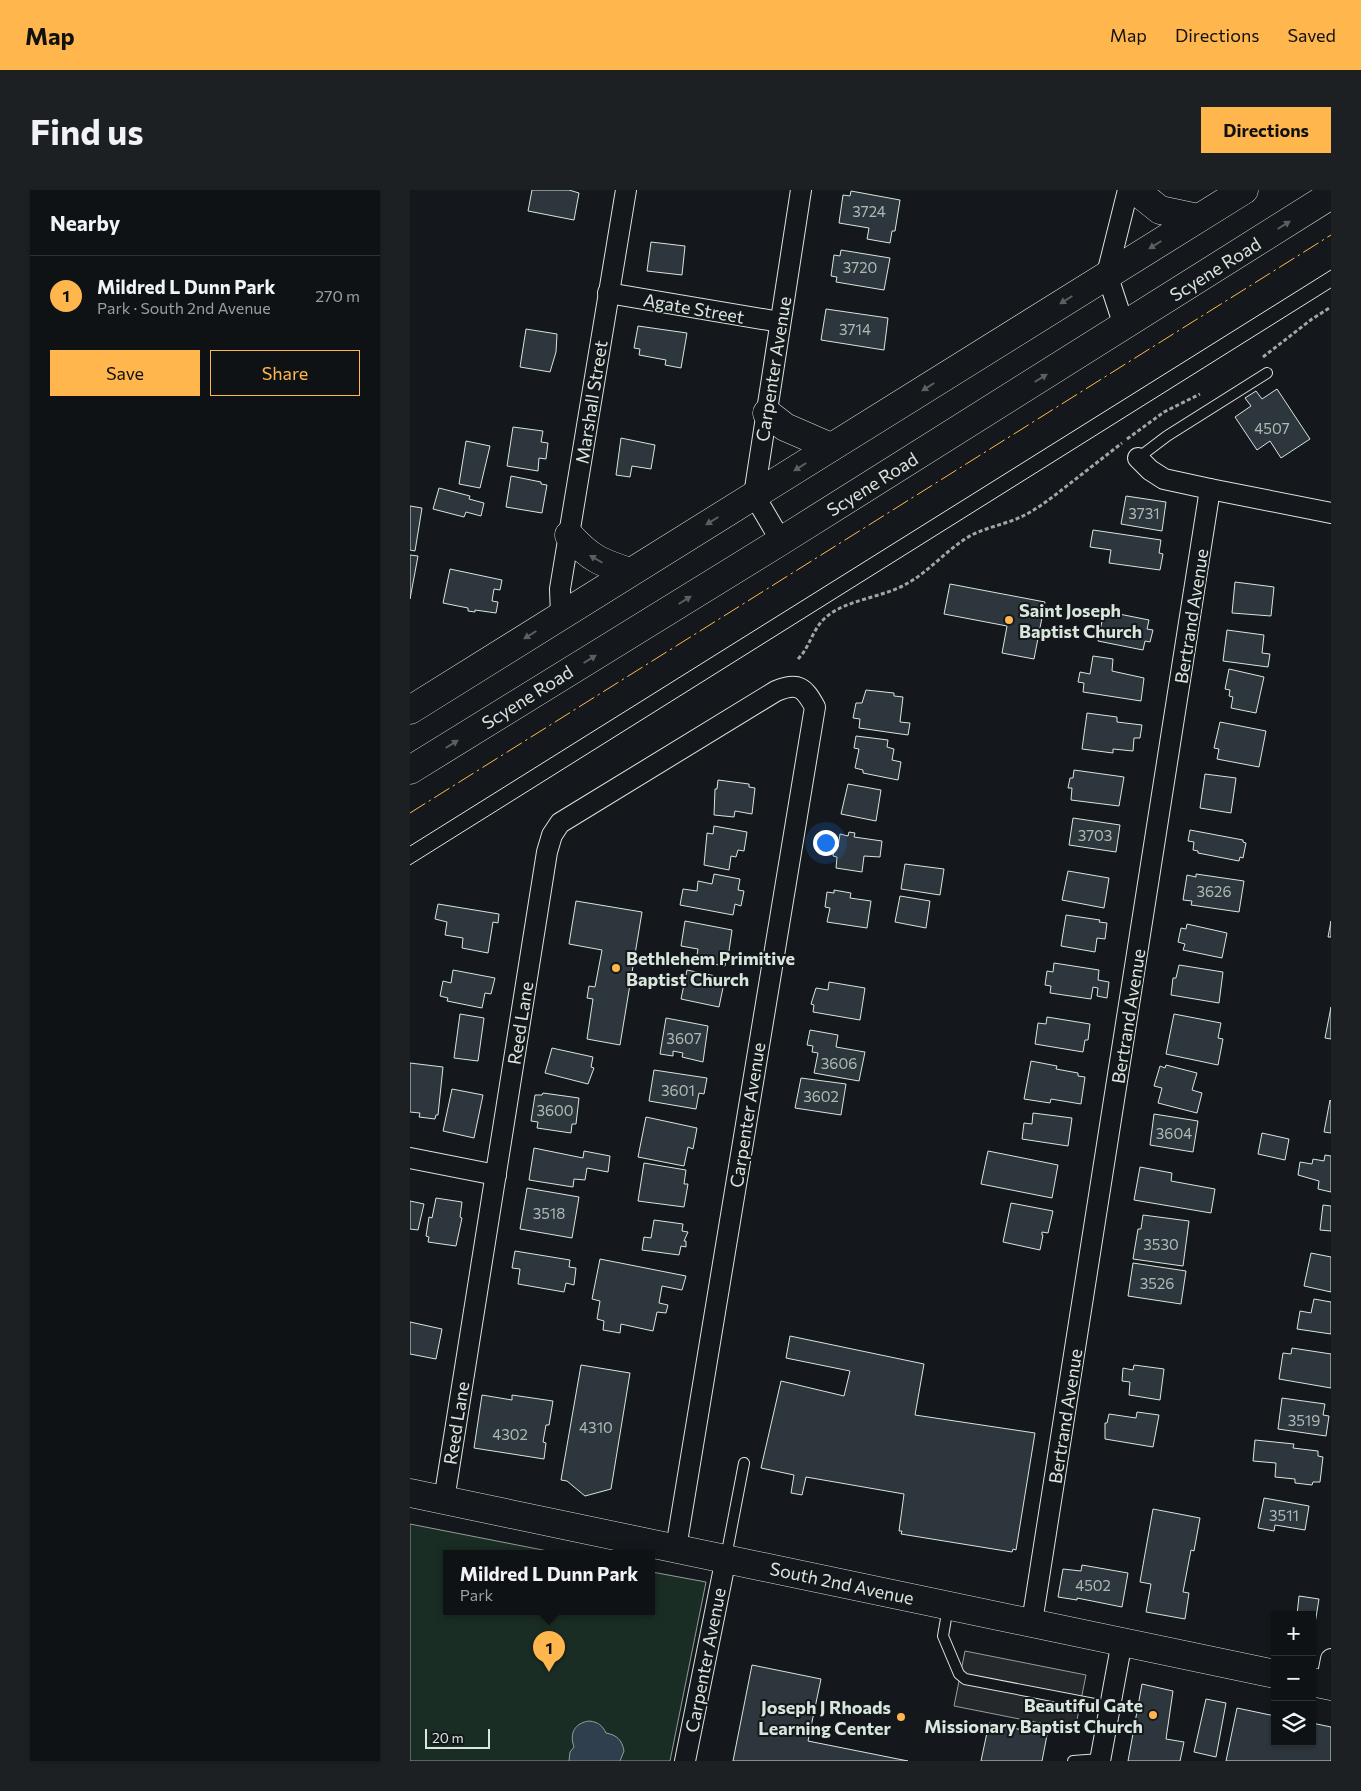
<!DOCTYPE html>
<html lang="en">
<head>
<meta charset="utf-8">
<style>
	body { margin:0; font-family:Commissioner,sans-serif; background:#1d2022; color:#f1f3f6 }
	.controls { position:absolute; right:15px; bottom:15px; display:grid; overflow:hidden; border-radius:0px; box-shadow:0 1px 4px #0004 }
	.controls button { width:45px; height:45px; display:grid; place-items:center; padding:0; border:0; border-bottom:1px solid #2f3234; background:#0f1215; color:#f1f3f6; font:25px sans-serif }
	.scale { position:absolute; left:15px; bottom:12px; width:65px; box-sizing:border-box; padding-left:5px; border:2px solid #d8e6dc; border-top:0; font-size:14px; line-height:18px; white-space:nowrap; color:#d8e6dc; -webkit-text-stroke:4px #14181c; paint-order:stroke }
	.you { position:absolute; left:415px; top:652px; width:18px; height:18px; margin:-12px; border:4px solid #fff; border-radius:50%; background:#1a73e8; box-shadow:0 0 0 8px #1a73e833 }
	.badge { display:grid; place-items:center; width:32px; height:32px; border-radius:50%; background:#ffb74d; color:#111; font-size:16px; font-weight:700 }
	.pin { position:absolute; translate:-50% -41px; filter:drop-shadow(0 1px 2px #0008) }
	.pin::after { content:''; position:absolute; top:26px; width:18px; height:15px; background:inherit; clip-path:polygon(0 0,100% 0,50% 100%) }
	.popup { position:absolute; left:33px; top:1360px; width:212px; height:65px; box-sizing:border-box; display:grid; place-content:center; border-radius:0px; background:#0f1215; filter:drop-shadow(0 1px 4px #0005); font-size:16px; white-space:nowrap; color:#9b9ea0 }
	.popup b { font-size:19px; color:#f1f3f6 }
	.popup::after { content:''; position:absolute; left:50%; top:100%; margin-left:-10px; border:10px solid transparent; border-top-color:#0f1215 }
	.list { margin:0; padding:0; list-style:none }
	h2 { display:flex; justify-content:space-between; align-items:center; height:65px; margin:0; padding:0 20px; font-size:21px }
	h2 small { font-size:16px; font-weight:400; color:#9b9ea0 }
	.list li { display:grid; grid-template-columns:32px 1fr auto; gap:15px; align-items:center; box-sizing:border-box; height:80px; padding:0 20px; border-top:1px solid #2f3234 }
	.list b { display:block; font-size:19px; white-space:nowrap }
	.list p { margin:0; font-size:16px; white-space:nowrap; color:#9b9ea0 }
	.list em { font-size:16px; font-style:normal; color:#9b9ea0 }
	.actions { display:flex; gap:10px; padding:15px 20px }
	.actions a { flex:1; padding:11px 0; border:1px solid #ffb74d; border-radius:0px; text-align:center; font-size:18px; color:#ffb74d }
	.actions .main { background:#ffb74d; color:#111 }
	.icon { flex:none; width:28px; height:28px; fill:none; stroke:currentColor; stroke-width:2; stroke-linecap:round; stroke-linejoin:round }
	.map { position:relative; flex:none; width:921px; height:1571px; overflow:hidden; border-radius:0px }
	header { display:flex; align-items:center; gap:30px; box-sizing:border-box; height:70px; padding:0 25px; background:#ffb74d; color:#111 }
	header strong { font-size:24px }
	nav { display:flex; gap:28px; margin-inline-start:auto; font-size:18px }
	.intro { display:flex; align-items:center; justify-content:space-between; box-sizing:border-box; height:120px; padding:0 30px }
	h1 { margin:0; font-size:35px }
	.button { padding:12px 22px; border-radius:0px; background:#ffb74d; color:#111; font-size:18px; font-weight:700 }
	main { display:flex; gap:30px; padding:0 30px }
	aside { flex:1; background:#0f1215; border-radius:0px; box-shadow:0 1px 4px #0004 }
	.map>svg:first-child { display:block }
	.green { fill:#1a2d24; stroke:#939e99 }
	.parking { fill:#24282b; stroke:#939e99 }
	.water { fill:#2f3f4d; stroke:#939e99 }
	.building { fill:#2c363c; stroke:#d8e6dc }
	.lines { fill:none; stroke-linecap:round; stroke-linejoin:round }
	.service-casing { stroke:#d8e6dc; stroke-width:12 }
	.minor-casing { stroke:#d8e6dc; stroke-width:22 }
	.secondary-casing { stroke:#d8e6dc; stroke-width:29 }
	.primary-casing { stroke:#d8e6dc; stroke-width:29 }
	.path { stroke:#9da8a2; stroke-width:3; stroke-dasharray:4 2.5; stroke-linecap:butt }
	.service { stroke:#14181c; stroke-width:10 }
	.minor { stroke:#14181c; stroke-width:20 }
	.secondary { stroke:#14181c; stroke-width:28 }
	.primary { stroke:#14181c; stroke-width:28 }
	.tram { stroke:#d8e6dc; stroke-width:1 }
	.power { stroke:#ffb74d; stroke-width:1; stroke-dasharray:18 4 2.5 4; stroke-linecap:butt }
	.oneway { fill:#59605f }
	.poi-dot { fill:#ffb74d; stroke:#14181c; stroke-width:2 }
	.labels { text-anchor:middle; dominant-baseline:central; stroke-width:4; stroke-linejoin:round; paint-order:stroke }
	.number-label { font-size:15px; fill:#adbab4 }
	.street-label { font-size:18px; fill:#d8e6dc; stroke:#14181c }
	.poi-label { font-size:18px; font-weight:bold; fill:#d8e6dc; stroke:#14181c; text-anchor:start }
</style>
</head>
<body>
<header>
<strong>Map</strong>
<nav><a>Map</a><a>Directions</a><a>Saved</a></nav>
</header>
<div class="intro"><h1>Find us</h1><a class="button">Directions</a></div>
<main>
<aside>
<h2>Nearby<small></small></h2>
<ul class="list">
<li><span class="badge">1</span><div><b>Mildred L Dunn Park</b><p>Park · South 2nd Avenue</p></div><em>270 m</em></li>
</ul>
<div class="actions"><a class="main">Save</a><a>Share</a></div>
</aside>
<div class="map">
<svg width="921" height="1571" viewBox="0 0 921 1571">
	<rect width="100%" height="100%" fill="#14181c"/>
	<!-- green -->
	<polygon class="green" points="0,1334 148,1363 36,1363 36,1421 242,1421 242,1382 296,1392 260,1571 0,1571"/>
	<!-- parking -->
	<polygon class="parking" points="555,1461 676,1485 665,1540 544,1516"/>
	<!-- water -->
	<path class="water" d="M179,1531C188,1532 192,1535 196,1543C207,1545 212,1550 214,1561L210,1571H159L160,1562L164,1557C159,1543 165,1533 179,1531Z"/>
	<!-- building -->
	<g class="building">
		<polygon points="122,0 159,0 169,3 164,30 118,21"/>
		<polygon points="441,1 490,10 485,41 482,41 480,53 457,49 459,38 429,33 433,5 440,6"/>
		<polygon points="241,52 275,56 272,85 237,81"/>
		<polygon points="431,60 480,68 474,100 426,92 427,87 421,86 424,65 430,66"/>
		<polygon points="416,119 478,128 474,160 411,150"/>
		<polygon points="228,136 277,143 271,178 255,175 256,170 229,165 230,159 224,158"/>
		<polygon points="116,139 147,144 146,162 140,182 110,177"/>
		<polygon points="867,199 900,249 871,268 860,251 847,260 825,227 841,216 835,208 846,201 852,209"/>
		<polygon points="103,237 133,241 131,252 138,253 136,269 129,268 128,281 97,276"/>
		<polygon points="211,248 245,255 241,279 222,276 220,287 206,285"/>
		<polygon points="56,251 80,256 70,298 49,294"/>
		<polygon points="101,286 131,292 131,294 137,295 132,323 96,317"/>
		<polygon points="29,298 60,306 59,309 74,313 71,326 56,322 54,327 23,319"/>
		<polygon points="716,306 756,312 752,341 711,334"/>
		<polygon points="0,316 12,318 5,361 0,360"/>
		<polygon points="683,340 751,350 749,363 753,364 750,380 699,373 701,360 680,357"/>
		<polygon points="0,365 8,366 0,409"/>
		<polygon points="40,379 92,390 90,400 84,399 82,411 88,412 86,423 65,420 65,422 58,421 58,418 33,413"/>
		<polygon points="825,392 864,397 861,426 822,423"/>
		<polygon points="540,394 635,412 624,469 592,463 597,436 534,424"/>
		<polygon points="694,421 739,430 737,439 743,440 740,452 735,451 733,460 688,451"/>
		<polygon points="817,440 854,445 852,463 860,464 858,477 813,471"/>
		<polygon points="683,466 703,469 702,481 734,488 731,511 673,502 674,493 668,492 670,482 680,484"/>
		<polygon points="819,479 854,487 846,523 821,518 823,507 819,506 820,500 815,499"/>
		<polygon points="456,500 484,503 484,506 493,507 490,532 500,533 498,545 449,538 450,529 443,528 446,513 452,513"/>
		<polygon points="677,523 707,527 707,532 732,535 730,548 724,548 723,561 703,559 703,563 672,559"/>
		<polygon points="810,532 856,541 849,577 807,569 809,559 804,558"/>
		<polygon points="446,546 478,550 477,557 484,559 482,570 491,572 488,590 453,583 453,580 445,578 449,559 444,558"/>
		<polygon points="664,580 714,587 709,616 661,610 662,598 658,598 660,588 663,588"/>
		<polygon points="795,584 826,588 821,623 790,618"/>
		<polygon points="308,590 339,594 339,597 345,598 342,624 325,621 324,627 304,625 305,599 307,599"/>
		<polygon points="438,594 471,600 466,631 431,624"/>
		<polygon points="663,628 710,635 706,662 659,655"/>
		<polygon points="304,636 337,642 334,661 328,660 326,667 321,666 319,680 294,675 297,643 303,644"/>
		<polygon points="780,640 833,650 833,652 836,653 833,668 830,667 829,671 788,663 788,661 783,660 784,652 778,651"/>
		<polygon points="439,642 445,643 444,647 472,651 470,667 454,666 452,682 426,678 427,667 423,666 424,657 428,657 430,644 438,646"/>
		<polygon points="495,674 534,679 530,705 491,699"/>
		<polygon points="658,681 699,688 694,718 652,710"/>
		<polygon points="304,684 330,689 328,700 334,701 331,716 325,714 323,725 270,715 273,699 287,701 288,691 302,694"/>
		<polygon points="786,684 834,691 829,722 781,715 782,711 773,710 777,685 786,687"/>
		<polygon points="424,700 441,703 440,708 461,711 457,738 417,732 420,718 415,717 417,702 424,703"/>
		<polygon points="490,706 520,711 516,738 485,732"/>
		<polygon points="166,711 232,722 210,855 177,849 183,809 177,808 179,796 185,797 192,760 159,754"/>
		<polygon points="28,714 89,724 88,733 83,732 78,763 52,758 53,748 35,745 37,732 25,729"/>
		<polygon points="656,725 690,730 689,732 697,733 695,749 687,748 685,762 651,756"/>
		<polygon points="275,731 322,740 319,761 317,761 315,776 286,771 288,759 271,756"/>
		<polygon points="921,731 921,747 918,747"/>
		<polygon points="777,734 817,743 812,768 773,760 775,754 768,752 771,738 776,739"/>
		<polygon points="644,773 689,780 688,790 699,792 697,808 687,806 688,798 683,797 681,809 640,803 641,796 635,795 637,781 643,782"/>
		<polygon points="769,775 813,782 809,813 761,805 763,788 766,788"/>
		<polygon points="43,780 85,788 81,804 75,803 72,818 37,811 38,808 30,806 33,791 41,793"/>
		<polygon points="277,780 315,788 309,817 271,809"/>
		<polygon points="419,792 455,798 450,830 403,822 404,815 401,814 406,798 418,800"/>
		<polygon points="921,817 921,849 915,848"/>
		<polygon points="50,824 74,828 68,871 44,868"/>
		<polygon points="764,824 811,833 808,848 813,849 808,875 756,864"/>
		<polygon points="637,827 680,834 678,850 675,850 673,862 625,854 628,833 636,834"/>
		<polygon points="256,828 298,836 293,872 272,867 273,863 263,861 263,866 250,864"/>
		<polygon points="400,840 428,845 426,857 455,862 449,891 404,883 408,863 402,862 403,856 397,855"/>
		<polygon points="142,858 183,867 181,877 184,878 178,894 135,883"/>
		<polygon points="621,871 647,876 646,879 668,883 668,886 675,887 671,914 641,909 640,913 614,909"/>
		<polygon points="0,873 33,877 28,925 26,925 25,929 9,927 10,923 0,922"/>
		<polygon points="756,875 787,883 782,900 792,903 787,923 748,913 752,898 744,896 750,876 755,878"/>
		<polygon points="244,880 297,888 294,904 289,903 286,919 239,911"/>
		<polygon points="391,888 436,894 431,925 385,918"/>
		<polygon points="42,899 73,905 64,948 33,941"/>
		<polygon points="133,903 169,908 166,934 162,934 161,943 127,938 128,932 121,931 125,905 132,905"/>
		<polygon points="920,910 921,911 921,943 914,942"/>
		<polygon points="623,923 662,928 658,956 612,949 614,933 622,934"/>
		<polygon points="744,924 788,931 783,962 740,955"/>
		<polygon points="236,927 287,938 283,959 278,957 274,976 228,967"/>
		<polygon points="852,943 879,949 875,970 848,964"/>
		<polygon points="124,958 173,968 174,961 200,966 198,982 177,978 175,990 164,989 163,997 119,990"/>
		<polygon points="578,961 648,975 642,1008 571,994"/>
		<polygon points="915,965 921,966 921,1002 908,999 909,991 888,985 890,972 902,974 903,969 914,971"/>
		<polygon points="234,973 276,980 274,994 278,994 274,1017 228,1011"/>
		<polygon points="730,977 762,983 761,991 805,999 801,1023 724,1010"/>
		<polygon points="117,998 169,1007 162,1048 110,1039"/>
		<polygon points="26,1008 52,1012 50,1027 52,1028 46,1056 18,1052 19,1047 16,1046 19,1027 22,1028"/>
		<polygon points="0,1011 14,1014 8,1040 0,1039"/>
		<polygon points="601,1013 643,1021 638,1043 632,1042 632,1045 633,1045 630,1060 593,1052"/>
		<polygon points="913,1015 921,1016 921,1041 910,1040"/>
		<polygon points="733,1025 779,1031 773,1076 723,1069 728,1039 731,1039"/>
		<polygon points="244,1030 273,1034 272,1041 278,1042 274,1051 276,1051 276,1057 271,1056 269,1065 232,1060 234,1047 241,1048"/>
		<polygon points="105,1061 160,1070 159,1077 166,1078 164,1095 156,1093 154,1102 108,1094 110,1079 102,1078"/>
		<polygon points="901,1063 921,1067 921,1102 894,1096"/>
		<polygon points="190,1069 276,1086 272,1100 252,1096 249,1113 258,1115 256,1123 247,1122 243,1141 211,1134 210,1143 193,1140 194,1131 187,1129 190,1111 182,1109"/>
		<polygon points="723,1073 776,1081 771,1114 718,1106"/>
		<polygon points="904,1109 921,1112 921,1144 887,1139 890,1121 901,1123"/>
		<polygon points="0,1132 32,1139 26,1169 0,1164"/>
		<polygon points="380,1146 514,1174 505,1225 625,1243 606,1360 603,1359 602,1362 491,1344 492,1341 489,1341 494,1304 396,1287 392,1305 381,1303 384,1285 351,1278 371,1191 434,1206 440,1181 376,1168"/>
		<polygon points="882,1158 921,1164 921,1198 869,1189 873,1163 881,1164"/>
		<polygon points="171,1175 220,1183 201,1299 175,1306 157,1291 151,1290"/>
		<polygon points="724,1175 754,1179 750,1210 719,1205 720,1192 712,1191 713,1178 723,1180"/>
		<polygon points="72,1205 102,1210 102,1205 143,1211 139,1235 136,1235 133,1252 136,1253 134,1269 64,1258"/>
		<polygon points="872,1208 915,1214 913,1225 919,1226 916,1246 868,1239"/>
		<polygon points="727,1222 749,1225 743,1257 695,1249 695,1233 697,1233 699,1224 726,1228"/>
		<polygon points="845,1250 884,1254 883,1258 908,1261 908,1266 913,1267 910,1292 903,1292 902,1295 885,1293 885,1289 865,1287 866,1273 843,1271"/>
		<polygon points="854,1308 899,1316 895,1340 865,1335 864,1341 848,1338"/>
		<polygon points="743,1319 790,1328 784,1361 781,1360 773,1402 779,1403 775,1429 736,1422 741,1394 730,1392"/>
		<polygon points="672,1375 718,1383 712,1417 667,1408 667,1410 648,1407 653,1379 671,1381"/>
		<polygon points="889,1406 909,1409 902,1452 902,1425 887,1425"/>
		<polygon points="342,1475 411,1489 398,1551 498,1571 323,1571"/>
		<polygon points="732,1494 763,1501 756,1549 774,1552 770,1571 718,1571"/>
		<polygon points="796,1509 816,1513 806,1567 784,1562"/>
		<polygon points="827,1518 865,1526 865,1552 902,1552 902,1533 921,1537 921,1571 816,1571"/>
		<polygon points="579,1533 637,1545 632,1571 571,1571"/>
	</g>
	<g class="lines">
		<defs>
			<g id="service">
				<polyline points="728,268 757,246 857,183"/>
				<polyline points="316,1367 334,1273"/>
				<polyline points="538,1417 533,1446 549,1484 555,1489 700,1517"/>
				<polyline points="663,1571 690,1569"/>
			</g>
			<g id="minor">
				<polyline points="198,103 370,132"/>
				<polyline points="714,136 697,84 718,0"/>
				<polyline points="800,299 921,323"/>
				<polyline points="371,351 344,305 391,0"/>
				<polyline points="151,425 150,399 216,0"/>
				<polyline points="0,968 86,985"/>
				<path d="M34,1310L137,662L142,645L150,633L366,501C388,492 394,497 405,517L266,1358"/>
				<polyline points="622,1432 800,299 754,289 740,280 728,268"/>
				<polyline points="916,1495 921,1469"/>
				<polyline points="275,1571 316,1368"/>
				<polyline points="690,1571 712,1451"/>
			</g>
			<g id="secondary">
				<polyline points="0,1303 865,1484"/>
				<polyline points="902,1492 921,1496"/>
			</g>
			<g id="primary">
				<polyline points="725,0 750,20 788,28"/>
				<polyline points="357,223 375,237 421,257"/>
				<path d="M159,345C181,369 190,372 220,382"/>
				<polyline points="0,520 834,0"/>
				<polyline points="0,580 371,351 921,5"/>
			</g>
		</defs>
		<!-- service casing -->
		<use href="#service" class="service-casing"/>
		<!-- minor casing -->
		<use href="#minor" class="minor-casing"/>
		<!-- secondary casing -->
		<use href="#secondary" class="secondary-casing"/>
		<!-- primary casing -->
		<use href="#primary" class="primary-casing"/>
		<!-- path -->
		<g class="path">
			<polyline points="853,167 902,129 921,117"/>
			<polyline points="717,249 754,222 790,204"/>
			<path d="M388,469C400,457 402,440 415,428C436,409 473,408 498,393C519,381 535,362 555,349C573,337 596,335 615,325C630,317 644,306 658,295C676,281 694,267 712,253"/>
		</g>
		<!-- service -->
		<use href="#service" class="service"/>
		<!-- minor -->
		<use href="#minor" class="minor"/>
		<!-- secondary -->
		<use href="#secondary" class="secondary"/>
		<!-- primary -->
		<use href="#primary" class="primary"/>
		<!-- tram -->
		<g class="tram">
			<polyline points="0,656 921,80"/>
			<polyline points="0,675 921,98"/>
		</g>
		<!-- power -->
		<polyline class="power" points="0,623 921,45"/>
	</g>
	<!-- one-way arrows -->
	<defs><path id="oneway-solid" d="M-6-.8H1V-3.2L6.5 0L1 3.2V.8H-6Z" transform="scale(1.25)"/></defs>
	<g class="oneway">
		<use href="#oneway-solid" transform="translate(874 35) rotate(-32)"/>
		<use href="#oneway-solid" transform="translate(745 55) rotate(148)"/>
		<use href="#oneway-solid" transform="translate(656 110) rotate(148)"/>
		<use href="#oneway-solid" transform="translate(631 188) rotate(-32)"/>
		<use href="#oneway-solid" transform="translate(518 197) rotate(148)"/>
		<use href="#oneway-solid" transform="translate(390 277) rotate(148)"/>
		<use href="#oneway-solid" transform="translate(302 331) rotate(148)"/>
		<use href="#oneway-solid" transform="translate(186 369) rotate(-150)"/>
		<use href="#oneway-solid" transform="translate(275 410) rotate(-32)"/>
		<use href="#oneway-solid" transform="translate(120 445) rotate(148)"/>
		<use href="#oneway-solid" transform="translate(180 469) rotate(-32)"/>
		<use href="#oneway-solid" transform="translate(42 554) rotate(-32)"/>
	</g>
	<!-- markers -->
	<g class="poi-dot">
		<circle cx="599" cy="430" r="5"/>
		<circle cx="206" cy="778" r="5"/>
		<circle cx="743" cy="1525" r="5"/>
		<circle cx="491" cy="1527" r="5"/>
	</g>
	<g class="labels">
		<!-- number labels -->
		<g class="number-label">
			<text x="459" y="21">3724</text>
			<text x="450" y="77">3720</text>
			<text x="445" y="139">3714</text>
			<text x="862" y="238">4507</text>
			<text x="734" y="323">3731</text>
			<text x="685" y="645">3703</text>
			<text x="804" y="701">3626</text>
			<text x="274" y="848">3607</text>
			<text x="429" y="873">3606</text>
			<text x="268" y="900">3601</text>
			<text x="411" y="906">3602</text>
			<text x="145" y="920">3600</text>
			<text x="764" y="943">3604</text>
			<text x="139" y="1023">3518</text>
			<text x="751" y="1054">3530</text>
			<text x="747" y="1093">3526</text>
			<text x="894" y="1230">3519</text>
			<text x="186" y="1237">4310</text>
			<text x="100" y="1244">4302</text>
			<text x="874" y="1325">3511</text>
			<text x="683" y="1395">4502</text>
		</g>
		<!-- street labels -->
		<g class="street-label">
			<text transform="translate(805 79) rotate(-32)">Scyene Road</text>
			<text transform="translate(284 118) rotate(10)">Agate Street</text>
			<text transform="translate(363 179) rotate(-81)">Carpenter Avenue</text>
			<text transform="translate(181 212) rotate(-81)">Marshall Street</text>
			<text transform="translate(462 294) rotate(-32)">Scyene Road</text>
			<text transform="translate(781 426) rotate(-81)">Bertrand Avenue</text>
			<text transform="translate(117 507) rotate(-32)">Scyene Road</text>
			<text transform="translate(718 826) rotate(-81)">Bertrand Avenue</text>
			<text transform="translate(110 833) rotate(-81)">Reed Lane</text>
			<text transform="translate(337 925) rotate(-81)">Carpenter Avenue</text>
			<text transform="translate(655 1226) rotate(-81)">Bertrand Avenue</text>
			<text transform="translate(46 1233) rotate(-81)">Reed Lane</text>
			<text transform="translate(432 1393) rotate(12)">South 2nd Avenue</text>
			<text transform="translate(295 1470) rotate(-79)">Carpenter Avenue</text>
		</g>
		<!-- poi labels -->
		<g class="poi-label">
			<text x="609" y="420">Saint Joseph<tspan x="609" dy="21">Baptist Church</tspan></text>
			<text x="216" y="768">Bethlehem Primitive<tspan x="216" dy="21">Baptist Church</tspan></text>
			<text x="733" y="1515" text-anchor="end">Beautiful Gate<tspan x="733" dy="21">Missionary Baptist Church</tspan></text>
			<text x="481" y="1517" text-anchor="end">Joseph J Rhoads<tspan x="481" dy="21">Learning Center</tspan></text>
		</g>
	</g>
</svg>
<div class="controls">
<button>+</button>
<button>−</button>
<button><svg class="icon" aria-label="layers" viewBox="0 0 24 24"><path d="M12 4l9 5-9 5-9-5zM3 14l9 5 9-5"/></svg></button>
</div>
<div class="scale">20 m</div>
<div class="you"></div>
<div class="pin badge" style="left:139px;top:1482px">1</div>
<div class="popup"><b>Mildred L Dunn Park</b>Park</div>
</div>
</main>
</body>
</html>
